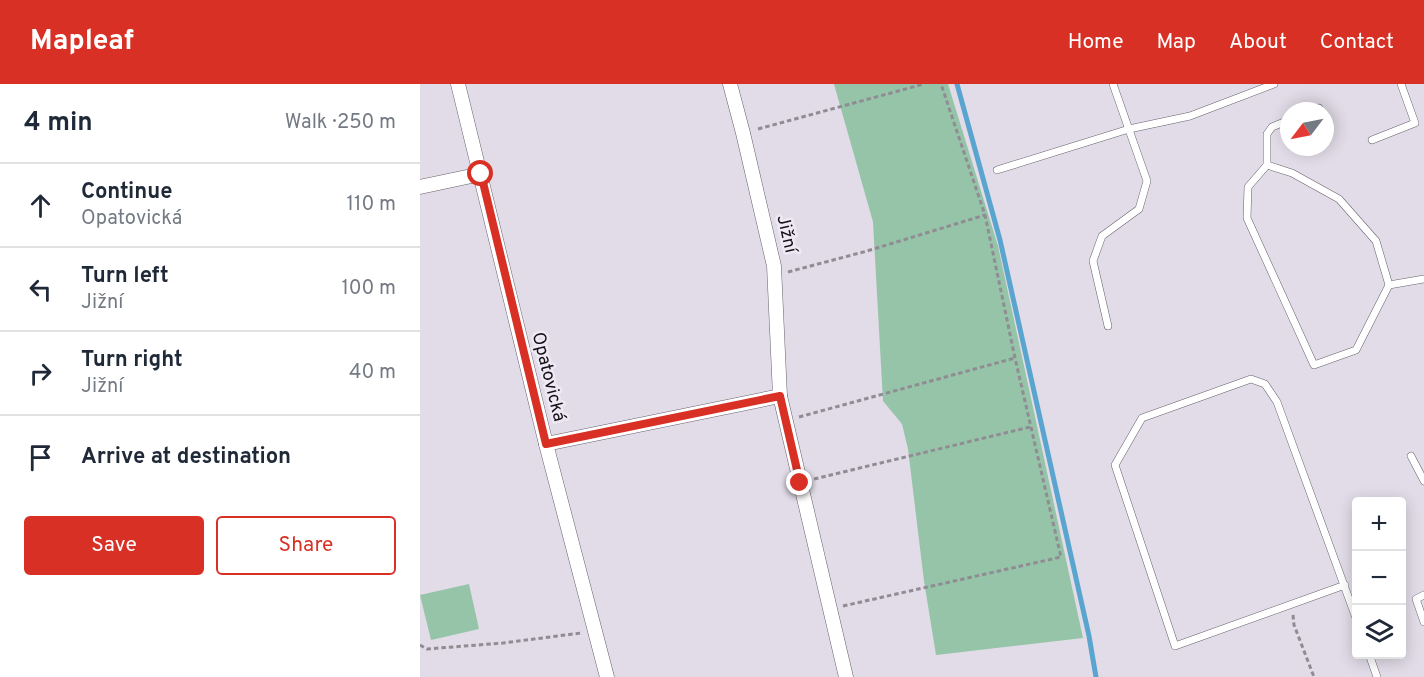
<!DOCTYPE html>
<html lang="en">
<head>
<meta charset="utf-8">
<style>
	body { margin:0; font-family:Overpass,sans-serif; background:#f6f6f7; color:#1f2937 }
	.controls { position:absolute; right:18px; bottom:18px; display:grid; overflow:hidden; border-radius:6px; box-shadow:0 3px 15px #0003 }
	.controls button { width:54px; height:54px; display:grid; place-items:center; padding:0; border:0; border-bottom:2px solid #e0e1e3; background:#fff; color:#1f2937; font:30px sans-serif }
	.compass { position:absolute; left:860px; top:18px; width:54px; height:54px; border-radius:50%; background:#fff; box-shadow:0 3px 15px #0003; rotate:238deg }
	.stop { position:absolute; width:18px; height:18px; margin:-14px; border:4px solid #d93025; border-radius:50%; background:#fff }
	.stop.end { background:#d93025; border-color:#fff; box-shadow:0 2px 6px #0008 }
	.list { margin:0; padding:0; list-style:none }
	h2 { display:flex; justify-content:space-between; align-items:center; height:78px; margin:0; padding:0 24px; font-size:26px }
	h2 small { font-size:20px; font-weight:400; color:#747a83 }
	.list li { display:grid; grid-template-columns:39px 1fr auto; gap:18px; align-items:center; box-sizing:border-box; height:84px; padding:0 24px; border-top:2px solid #e0e1e3 }
	.list b { display:block; font-size:22px; white-space:nowrap }
	.list p { margin:0; font-size:20px; white-space:nowrap; color:#747a83 }
	.list em { font-size:20px; font-style:normal; color:#747a83 }
	.actions { display:flex; gap:12px; padding:18px 24px }
	.actions a { flex:1; padding:14px 0; border:2px solid #d93025; border-radius:6px; text-align:center; font-size:21px; color:#d93025 }
	.actions .main { background:#d93025; color:#fff }
	.icon { flex:none; width:33px; height:33px; fill:none; stroke:currentColor; stroke-width:2; stroke-linecap:round; stroke-linejoin:round }
	.map { position:relative; flex:none; width:1004px; height:593px; overflow:hidden }
	header { display:flex; align-items:center; gap:36px; box-sizing:border-box; height:84px; padding:0 30px; background:#d93025; color:#fff }
	header strong { font-size:28px }
	nav { display:flex; gap:33px; margin-inline-start:auto; font-size:21px }
	main { display:flex }
	aside { flex:1; background:#fff }
	.map>svg:first-child { display:block }
	.green { fill:#96c4a8 }
	.lines { fill:none; stroke-linecap:round; stroke-linejoin:round }
	.stream { stroke:#59a5cf; stroke-width:5 }
	.lane-casing { stroke:#66616b; stroke-width:8 }
	.street-casing { stroke:#66616b; stroke-width:15 }
	.path { stroke:#908c94; stroke-width:3; stroke-dasharray:4.5 3; stroke-linecap:butt }
	.lane { stroke:#fff; stroke-width:7 }
	.street { stroke:#fff; stroke-width:14 }
	.route { stroke:#d93025; stroke-width:8 }
	.labels { text-anchor:middle; dominant-baseline:central; stroke-width:5; stroke-linejoin:round; paint-order:stroke }
	.street-label { font-size:18px; fill:#121114; stroke:#eee9f4 }
</style>
</head>
<body>
<header>
<strong>Mapleaf</strong>
<nav><a>Home</a><a>Map</a><a>About</a><a>Contact</a></nav>
</header>
<main>
<aside>
<h2>4 min<small>Walk · 250 m</small></h2>
<ul class="list">
<li><svg class="icon" aria-label="ahead" viewBox="0 0 24 24"><path d="M12 20V5M6 11l6-6 6 6"/></svg><div><b>Continue</b><p>Opatovická</p></div><em>110 m</em></li>
<li><svg class="icon" aria-label="left" viewBox="0 0 24 24"><path d="M17 20v-9H6M10 6l-5 5 5 5"/></svg><div><b>Turn left</b><p>Jižní</p></div><em>100 m</em></li>
<li><svg class="icon" aria-label="right" viewBox="0 0 24 24"><path d="M7 20v-9h11M14 6l5 5-5 5"/></svg><div><b>Turn right</b><p>Jižní</p></div><em>40 m</em></li>
<li><svg class="icon" aria-label="arrive" viewBox="0 0 24 24"><path d="M6 21V4h12l-3 4 3 4H6"/></svg><div><b>Arrive at destination</b></div></li>
</ul>
<div class="actions"><a class="main">Save</a><a>Share</a></div>
</aside>
<div class="map">
<svg width="1004" height="593" viewBox="0 0 1004 593">
	<rect width="100%" height="100%" fill="#e1dce7"/>
	<!-- green -->
	<g class="green">
		<polygon points="414,0 528,0 578,162 663,554 516,571 504,497 488,365 482,340 463,317 453,138"/>
		<polygon points="49,500 59,545 11,556 0,511"/>
	</g>
	<g class="lines">
		<!-- stream -->
		<polyline class="stream" points="537,0 580,156 669,552 676,593"/>
		<defs>
			<g id="lane">
				<polyline points="891,27 899,24"/>
				<polyline points="952,56 995,39 981,0"/>
				<polygon points="847,81 872,89 919,115 956,157 969,201 936,266 894,281 827,134 828,103"/>
				<polyline points="847,81 847,50 852,43 869,36"/>
				<polyline points="577,86 709,45 770,32 854,0"/>
				<polyline points="969,201 1004,195"/>
				<polyline points="688,242 673,177 682,152 719,125 727,97 693,0"/>
				<polyline points="991,372 1004,397"/>
				<polyline points="925,501 755,562 695,381 722,334 831,295 845,300 857,318 936,534"/>
				<polyline points="1004,511 996,515 1004,538"/>
				<polyline points="949,570 957,593"/>
			</g>
			<g id="street">
				<polyline points="38,0 126,360 187,593"/>
				<polyline points="0,103 61,90"/>
				<polyline points="360,312 426,593"/>
				<polyline points="126,360 360,312 354,182 323,49 310,0"/>
			</g>
		</defs>
		<!-- lane casing -->
		<use href="#lane" class="lane-casing"/>
		<!-- street casing -->
		<use href="#street" class="street-casing"/>
		<!-- path -->
		<g class="path">
			<polyline points="338,45 504,0"/>
			<polyline points="368,188 447,167 565,131"/>
			<polyline points="379,333 595,274"/>
			<polyline points="394,395 610,343"/>
			<polyline points="423,522 641,473 595,274 565,131 521,0"/>
			<polyline points="873,531 874,541 894,593"/>
			<polyline points="0,561 7,565 83,559 161,549"/>
		</g>
		<!-- lane -->
		<use href="#lane" class="lane"/>
		<!-- street -->
		<use href="#street" class="street"/>
	</g>
	<g class="lines">
		<!-- route -->
		<polyline class="route" points="61,90 126,360 360,312 380,399"/>
	</g>
	<g class="labels">
		<!-- street labels -->
		<g class="street-label">
			<text transform="translate(366 150) rotate(77)">Jižní</text>
			<text transform="translate(128 293) rotate(76)">Opatovická</text>
		</g>
	</g>
</svg>
<div class="controls">
<button>+</button>
<button>−</button>
<button><svg class="icon" aria-label="layers" viewBox="0 0 24 24"><path d="M12 4l9 5-9 5-9-5zM3 14l9 5 9-5"/></svg></button>
</div>
<svg class="compass" viewBox="-18 -18 36 36"><path d="M0-13l5 13h-10z" fill="#e53935"/><path d="M0 13l5-13h-10z" fill="#747a83"/></svg>
<div class="stop" style="left:61px;top:90px"></div>
<div class="stop end" style="left:380px;top:399px"></div>
</div>
</main>
</body>
</html>
